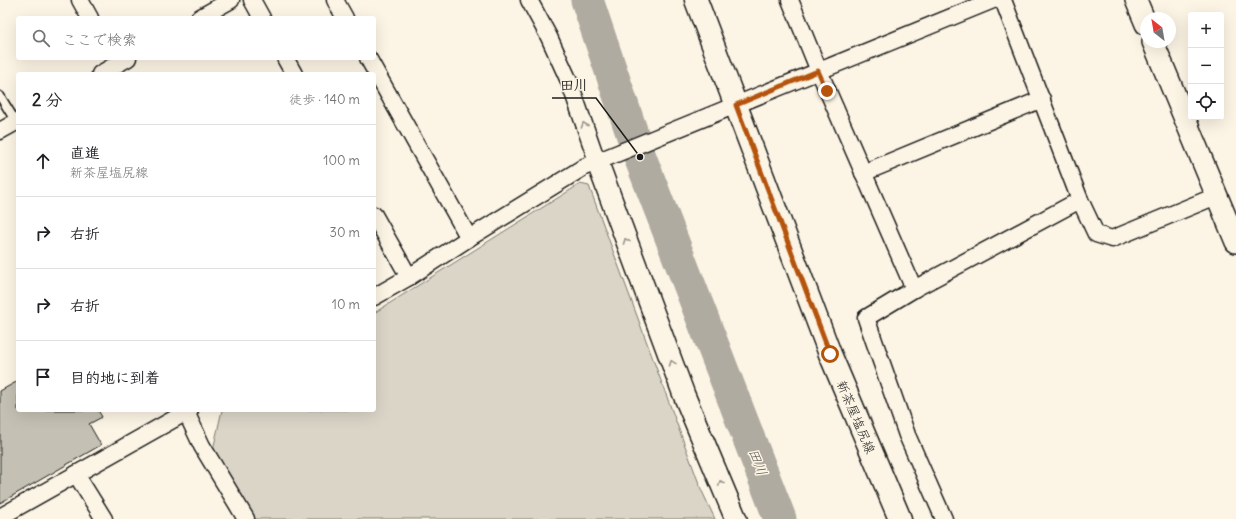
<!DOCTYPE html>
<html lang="ja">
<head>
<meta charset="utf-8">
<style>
	body { margin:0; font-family:Delius,"Klee One",sans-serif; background:#f2f2f2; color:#202124 }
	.controls { position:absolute; right:12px; top:12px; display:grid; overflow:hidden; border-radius:4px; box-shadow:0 4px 16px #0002 }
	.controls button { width:36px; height:36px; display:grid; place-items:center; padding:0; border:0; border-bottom:1px solid #e0e0e0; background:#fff; color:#202124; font:20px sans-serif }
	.compass { position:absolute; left:1140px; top:12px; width:36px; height:36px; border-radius:50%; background:#fff; box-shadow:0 4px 16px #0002; rotate:329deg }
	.stop { position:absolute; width:12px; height:12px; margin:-9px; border:3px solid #b45309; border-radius:50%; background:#fff }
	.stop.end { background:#b45309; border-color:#fff; box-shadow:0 1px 4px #0008 }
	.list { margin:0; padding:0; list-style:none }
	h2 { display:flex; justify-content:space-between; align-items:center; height:52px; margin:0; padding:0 16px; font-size:17px }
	h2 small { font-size:13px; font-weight:400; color:#757577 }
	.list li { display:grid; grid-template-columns:26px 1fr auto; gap:12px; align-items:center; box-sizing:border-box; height:72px; padding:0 16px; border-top:1px solid #e0e0e0 }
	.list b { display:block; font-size:15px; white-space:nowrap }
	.list p { margin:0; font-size:13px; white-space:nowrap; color:#757577 }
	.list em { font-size:13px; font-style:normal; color:#757577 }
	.icon { flex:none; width:22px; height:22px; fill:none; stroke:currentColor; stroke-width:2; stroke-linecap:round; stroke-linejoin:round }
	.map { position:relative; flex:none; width:1236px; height:519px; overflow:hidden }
	.search { position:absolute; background:#fff; box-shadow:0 4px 16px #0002; left:16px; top:16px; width:360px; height:44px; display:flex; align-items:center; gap:10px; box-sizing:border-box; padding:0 14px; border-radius:4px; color:#757577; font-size:15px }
	.panel { position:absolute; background:#fff; box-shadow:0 4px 16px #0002; left:16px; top:72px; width:360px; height:340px; border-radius:4px }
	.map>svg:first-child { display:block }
	.pitch { fill:#dbd5c8; stroke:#7c7872 }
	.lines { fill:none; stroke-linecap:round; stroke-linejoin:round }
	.river { stroke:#b0aba1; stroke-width:33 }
	.building { fill:#c4c0b3; stroke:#1c1c1c }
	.service-casing { stroke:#1c1c1c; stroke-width:11 }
	.minor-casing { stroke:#1c1c1c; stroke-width:19 }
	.tertiary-casing { stroke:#1c1c1c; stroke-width:24 }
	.secondary-casing { stroke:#1c1c1c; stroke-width:25 }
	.service { stroke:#fcf5e5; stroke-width:8 }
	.minor { stroke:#fcf5e5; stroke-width:16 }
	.tertiary { stroke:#fcf5e5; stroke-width:21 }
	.secondary { stroke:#fcf5e5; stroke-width:22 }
	.oneway { stroke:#97938b }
	.route { stroke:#b45309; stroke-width:5 }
	.labels { text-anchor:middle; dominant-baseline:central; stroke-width:3; stroke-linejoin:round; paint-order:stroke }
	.street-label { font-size:13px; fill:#1c1c1c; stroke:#fcf5e5 }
	.water-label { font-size:14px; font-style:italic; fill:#575551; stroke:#fcf5e5 }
	.leader { fill:none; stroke:#1c1c1c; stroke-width:1.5 }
	.callout-dot { fill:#1c1c1c; stroke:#fcf5e5; stroke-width:1.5 }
	.callout-label { font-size:14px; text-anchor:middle; font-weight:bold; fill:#1c1c1c; stroke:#fcf5e5; stroke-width:3; stroke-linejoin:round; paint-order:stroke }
</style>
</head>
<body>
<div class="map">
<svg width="1236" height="519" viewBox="0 0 1236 519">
	<rect width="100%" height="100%" fill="#fcf5e5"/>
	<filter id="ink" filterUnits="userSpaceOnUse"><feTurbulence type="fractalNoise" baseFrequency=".025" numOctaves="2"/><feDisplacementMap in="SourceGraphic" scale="8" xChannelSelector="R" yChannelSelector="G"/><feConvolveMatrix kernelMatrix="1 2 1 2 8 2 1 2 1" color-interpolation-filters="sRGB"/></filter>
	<g filter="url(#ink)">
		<!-- pitch -->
		<polygon class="pitch" points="580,184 589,186 701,489 715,519 255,519 213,450 222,410 374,410 374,313"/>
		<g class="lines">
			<!-- river -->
			<polyline class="river" points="587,0 640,157 780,519"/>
		</g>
		<!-- building -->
		<polygon class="building" points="18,381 18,410 98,410 102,417 89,424 101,445 0,503 0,391"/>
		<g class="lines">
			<defs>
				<polyline id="service" points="0,96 16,122"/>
				<g id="minor">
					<polyline points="80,0 90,18"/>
					<polyline points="252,0 262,18"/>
					<polyline points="335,0 345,18"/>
					<polyline points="529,0 549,37 569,81 597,161"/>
					<polyline points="790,0 819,71 914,289"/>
					<polyline points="1003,0 1080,200 1096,234 1112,239 1216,196"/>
					<polyline points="199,18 231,0"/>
					<polyline points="285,58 294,74"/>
					<polyline points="368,58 469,238"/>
					<polyline points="100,74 128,58"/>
					<polyline points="0,131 18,121"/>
					<polyline points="863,173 1042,99"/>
					<polyline points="374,215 409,277"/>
					<polyline points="374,297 409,277 469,238 584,167 993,0"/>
					<polyline points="186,412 202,446 246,519"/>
					<polyline points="76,474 104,519"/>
					<polyline points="0,517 190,410"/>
					<polyline points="944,519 907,435 866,318 914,289 1080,200"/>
				</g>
				<g id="tertiary">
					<polyline points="1136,0 1146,24"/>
					<polyline points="1153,42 1236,242"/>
					<polyline points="597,161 684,395 736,519"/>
				</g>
				<polyline id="secondary" points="696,0 830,354 900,519"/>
			</defs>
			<!-- service casing -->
			<use href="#service" class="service-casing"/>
			<!-- minor casing -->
			<use href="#minor" class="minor-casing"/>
			<!-- tertiary casing -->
			<use href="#tertiary" class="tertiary-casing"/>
			<!-- secondary casing -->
			<use href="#secondary" class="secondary-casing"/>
			<!-- service -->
			<use href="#service" class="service"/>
			<!-- minor -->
			<use href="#minor" class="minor"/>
			<!-- tertiary -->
			<use href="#tertiary" class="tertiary"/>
			<!-- secondary -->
			<use href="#secondary" class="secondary"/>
		</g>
		<!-- one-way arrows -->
		<defs><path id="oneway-chevron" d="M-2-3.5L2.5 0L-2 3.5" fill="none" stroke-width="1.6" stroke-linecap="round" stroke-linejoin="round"/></defs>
		<g class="oneway">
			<use href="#oneway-chevron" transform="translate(584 125) rotate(-109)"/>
			<use href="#oneway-chevron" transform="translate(626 241) rotate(-111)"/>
			<use href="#oneway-chevron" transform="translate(672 363) rotate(-110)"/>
			<use href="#oneway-chevron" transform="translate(721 483) rotate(-113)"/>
		</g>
	</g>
	<g class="lines" filter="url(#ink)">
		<!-- route -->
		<polyline class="route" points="827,91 818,71 736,105 830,354"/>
	</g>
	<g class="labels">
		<!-- street labels -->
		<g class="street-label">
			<text transform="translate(856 417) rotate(67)">新茶屋塩尻線</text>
		</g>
		<!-- water labels -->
		<g class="water-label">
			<text transform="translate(758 462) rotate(69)">田川</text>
		</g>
	</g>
	<!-- callouts -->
	<path class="leader" d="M640 157L596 98H552"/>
	<circle class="callout-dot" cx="640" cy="157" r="4"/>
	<g class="callout-label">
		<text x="574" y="90">田川</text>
	</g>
</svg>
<div class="controls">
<button>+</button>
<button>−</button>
<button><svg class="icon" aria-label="locate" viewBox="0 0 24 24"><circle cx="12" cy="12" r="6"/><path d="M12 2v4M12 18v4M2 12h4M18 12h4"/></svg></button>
</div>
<svg class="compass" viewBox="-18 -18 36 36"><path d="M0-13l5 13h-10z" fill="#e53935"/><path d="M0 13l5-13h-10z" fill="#757577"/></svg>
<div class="stop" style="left:830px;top:354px"></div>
<div class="stop end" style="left:827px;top:91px"></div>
<div class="search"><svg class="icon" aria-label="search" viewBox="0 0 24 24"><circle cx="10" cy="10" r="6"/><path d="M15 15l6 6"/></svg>ここで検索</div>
<section class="panel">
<h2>2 分<small>徒歩 · 140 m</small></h2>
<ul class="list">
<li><svg class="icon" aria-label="ahead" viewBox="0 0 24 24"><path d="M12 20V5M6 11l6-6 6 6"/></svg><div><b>直進</b><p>新茶屋塩尻線</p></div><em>100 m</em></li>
<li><svg class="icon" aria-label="right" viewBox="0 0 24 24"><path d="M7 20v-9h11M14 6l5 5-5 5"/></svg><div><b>右折</b></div><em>30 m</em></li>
<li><svg class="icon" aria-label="right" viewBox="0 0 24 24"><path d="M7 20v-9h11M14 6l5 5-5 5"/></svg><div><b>右折</b></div><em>10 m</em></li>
<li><svg class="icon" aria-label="arrive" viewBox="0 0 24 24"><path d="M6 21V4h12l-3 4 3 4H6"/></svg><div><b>目的地に到着</b></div></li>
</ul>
</section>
</div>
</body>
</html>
